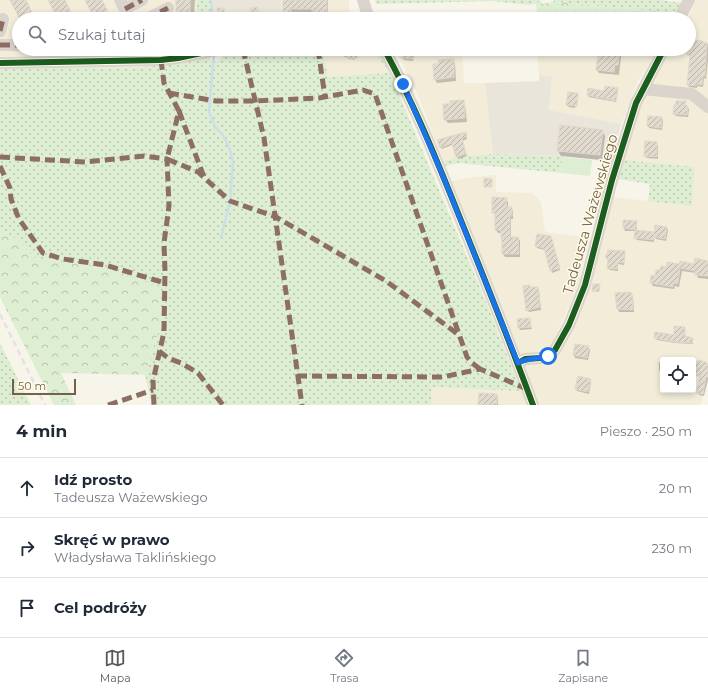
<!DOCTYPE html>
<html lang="pl">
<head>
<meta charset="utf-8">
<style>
	body { margin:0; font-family:Montserrat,sans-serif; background:#f6f6f7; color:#1f2937 }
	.controls { position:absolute; right:12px; bottom:12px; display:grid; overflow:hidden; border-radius:4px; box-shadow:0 2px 6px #0003 }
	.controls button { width:36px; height:36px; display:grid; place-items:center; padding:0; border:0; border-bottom:1px solid #e0e1e3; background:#fff; color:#1f2937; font:20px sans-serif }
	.scale { position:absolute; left:12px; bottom:10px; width:64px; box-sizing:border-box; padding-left:4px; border:2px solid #756148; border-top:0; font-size:11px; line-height:14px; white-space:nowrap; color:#756148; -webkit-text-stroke:3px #fffbe9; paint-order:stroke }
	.stop { position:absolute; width:12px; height:12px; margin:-9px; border:3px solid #1a73e8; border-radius:50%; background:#fff }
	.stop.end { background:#1a73e8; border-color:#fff; box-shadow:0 1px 4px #0008 }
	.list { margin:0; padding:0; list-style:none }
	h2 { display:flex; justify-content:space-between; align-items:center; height:52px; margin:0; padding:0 16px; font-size:17px }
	h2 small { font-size:13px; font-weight:400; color:#747a83 }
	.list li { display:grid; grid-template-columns:26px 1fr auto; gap:12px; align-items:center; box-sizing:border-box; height:60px; padding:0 16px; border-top:1px solid #e0e1e3 }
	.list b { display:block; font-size:15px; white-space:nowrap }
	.list p { margin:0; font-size:13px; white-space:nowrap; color:#747a83 }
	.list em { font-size:13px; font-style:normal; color:#747a83 }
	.icon { flex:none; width:22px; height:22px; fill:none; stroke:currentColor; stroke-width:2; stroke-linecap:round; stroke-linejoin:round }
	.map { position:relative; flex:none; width:708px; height:405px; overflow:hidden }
	.search { position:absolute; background:#fff; box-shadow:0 2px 6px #0003; left:12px; right:12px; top:12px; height:44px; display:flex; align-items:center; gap:10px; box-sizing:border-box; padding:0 14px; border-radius:22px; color:#747a83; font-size:15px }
	.sheet { height:232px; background:#fff }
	nav { display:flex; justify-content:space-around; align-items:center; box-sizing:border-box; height:56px; border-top:1px solid #e0e1e3; background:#fff; font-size:11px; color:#747a83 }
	nav a { display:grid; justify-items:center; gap:2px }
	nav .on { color:#5a5958 }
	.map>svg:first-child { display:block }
	.residential { fill:#f2ecd9; fill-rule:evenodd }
	.industrial { fill:#eae5da }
	.green { fill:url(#green-dots) }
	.forest { fill:url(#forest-crowns) }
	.pitch { fill:#deeed3 }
	.shadow { fill:#0003 }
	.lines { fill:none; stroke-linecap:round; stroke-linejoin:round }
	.stream { stroke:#cadfe7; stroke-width:2.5 }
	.building { fill:url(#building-hatch); stroke:#e0d8cb }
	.minor { stroke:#dad4cd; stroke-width:12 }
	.rail { stroke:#e5e1e4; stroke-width:2.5; stroke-dasharray:6 4; stroke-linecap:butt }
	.quiet { stroke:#8d6e63; stroke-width:5; stroke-dasharray:10 5; stroke-linecap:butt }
	.cycleway-casing { stroke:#fffbe9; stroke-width:8 }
	.cycleway { stroke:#1b5e20; stroke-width:6 }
	.route { stroke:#1a73e8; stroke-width:5 }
	.labels { text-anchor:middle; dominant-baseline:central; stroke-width:3; stroke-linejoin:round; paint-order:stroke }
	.street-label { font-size:14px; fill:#756148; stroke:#fffbe9 }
</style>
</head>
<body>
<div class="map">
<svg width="708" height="405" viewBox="0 0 708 405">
	<defs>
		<pattern id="green-dots" width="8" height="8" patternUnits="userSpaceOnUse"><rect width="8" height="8" fill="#deeed3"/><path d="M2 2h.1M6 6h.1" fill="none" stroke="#b9c4ad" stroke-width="1.8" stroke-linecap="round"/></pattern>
		<pattern id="forest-crowns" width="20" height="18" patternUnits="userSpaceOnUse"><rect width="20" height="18" fill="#deeed3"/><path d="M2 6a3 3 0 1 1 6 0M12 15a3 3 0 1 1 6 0" fill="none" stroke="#b9c4ad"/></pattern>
		<pattern id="building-hatch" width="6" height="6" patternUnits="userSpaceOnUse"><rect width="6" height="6" fill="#e1dace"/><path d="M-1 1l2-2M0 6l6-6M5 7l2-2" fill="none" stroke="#bbb4a9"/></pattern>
	</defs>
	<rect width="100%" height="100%" fill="#f7f4e9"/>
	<!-- residential -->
	<g class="residential">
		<polygon points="0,0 113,0 123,19 19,19 19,49 138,49 139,51 134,56 0,56"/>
		<polygon points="130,0 197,0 196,18 207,19 140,19"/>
		<polygon points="212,0 349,0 349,17 338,19 214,19"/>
		<path d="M696,0H708V382L700,405H539L524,365L552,361L559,355L587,293L613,197L691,206L623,160L644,93L672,49H689V19H688ZM663,360H693V390H663Z"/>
		<polygon points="551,13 616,19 550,19"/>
		<polygon points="467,14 467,19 381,19 379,15"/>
		<polygon points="322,49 372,49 390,73 328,77"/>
		<polygon points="395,49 462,49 464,83 485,83 493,154 468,156 443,161 419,97"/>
		<polygon points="537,49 658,49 638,81 621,124 549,110 552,76 539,75"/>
		<polygon points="496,175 496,192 532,193 541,202 545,232 590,238 580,275 582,277 551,346 544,353 521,356 451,181 474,177"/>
		<polygon points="431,387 524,391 529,405 431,405"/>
	</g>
	<!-- industrial -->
	<g class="industrial">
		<polygon points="212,0 281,0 281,19 214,19"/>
		<polygon points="539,75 552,76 549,110 621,124 612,162 563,156 493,154 485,83 539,81"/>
	</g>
	<!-- green -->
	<g class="green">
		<polygon points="197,0 212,0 214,19 196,18"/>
		<polygon points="375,0 541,0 536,4 530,5 491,1 376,4"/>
		<polygon points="553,0 661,0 683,3 678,13 553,2"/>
		<polygon points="239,49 322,49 328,77 390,73 372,49 378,49 393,73 390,73 487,304 521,391 431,387 431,405 152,405 145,375 159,329 111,269 34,258 17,240 0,228 0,68 141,67 172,64 209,56 210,60 218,61 228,51"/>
		<polygon points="493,154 563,156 561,173 458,163 445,166 443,161 468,156"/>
		<polygon points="623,160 694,167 692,206 648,201 650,184 617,179"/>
		<polygon points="0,343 31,405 0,405"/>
	</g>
	<!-- forest -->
	<g class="forest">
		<polygon points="540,0 543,4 553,2 678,13 675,19 616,19 537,12 536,4"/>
		<polygon points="0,228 17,240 34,258 111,269 160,287 159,329 145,375 61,373 76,405 54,405 0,297"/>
	</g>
	<!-- pitch -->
	<polygon class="pitch" points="563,157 592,160 590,176 561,173"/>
	<!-- shadow -->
	<g class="shadow">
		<polygon points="86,0 101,0 110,19 96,19"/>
		<polygon points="177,0 195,0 194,19 180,19 177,13"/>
		<polygon points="283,0 328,0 328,16 317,17 314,12 292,12 292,19 284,19"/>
		<polygon points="176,16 177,19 170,19"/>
		<polygon points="703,44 708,44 708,60 706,79 704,78 703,87 697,86 697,88 689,87 688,85 691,58 688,55 689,49"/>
		<polygon points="332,49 358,49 357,58 355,58 355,60 349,59 347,57 345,57 343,55"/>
		<polygon points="614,49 622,49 619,75 599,73 597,70 599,55 614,56"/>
		<polygon points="628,49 641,49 641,50"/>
		<polygon points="403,52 412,52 414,54 413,61 404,60 403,58"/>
		<polygon points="453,60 455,64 456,81 437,83 435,79 440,65"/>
		<polygon points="589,89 605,92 617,89 618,91 616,102 589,97 588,95"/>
		<polygon points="577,94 575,108 569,107 567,105 577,94 578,94"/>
		<polygon points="463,101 465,105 467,122 448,123 445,119 451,105"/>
		<polygon points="685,102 686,107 689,109 688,117 676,116 674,114"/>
		<polygon points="662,118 663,121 662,130 649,128 648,126"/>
		<polygon points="602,131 605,136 602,160 561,156 558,151"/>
		<polygon points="466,135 467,139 462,141 467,156 458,159 454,144 442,149 441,147"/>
		<polygon points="646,143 656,143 658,146 658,159 647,158 645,156"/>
		<polygon points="506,199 508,202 508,208 511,208 513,211 513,219 511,219 511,238 518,238 520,241 520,257 505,257 503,254 501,233 498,233 496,230 496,215 493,213"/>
		<polygon points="624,221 636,222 637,224 637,231 654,233 655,236 666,227 668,230 666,241 656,239 655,236 654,242 637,240 635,238 636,231 625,231 624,228"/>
		<polygon points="551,237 560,270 552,273 545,250 537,248 536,246"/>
		<polygon points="624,252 625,255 624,265 618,264 618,271 610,270 608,268"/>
		<polygon points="708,262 708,279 698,278 696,273 682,271 679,287 675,286 674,289 653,286 651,283 667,268 680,265 695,265"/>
		<polygon points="530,288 537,288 539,290 541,310 529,312 527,310"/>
		<polygon points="616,293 632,295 633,298 634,312 619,312 618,309"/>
		<polygon points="529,319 532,329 520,330 519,328"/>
		<polygon points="684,328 685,338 692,339 693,344 675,343 657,340 655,338 675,336"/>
		<polygon points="588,347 590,350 588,360 575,358 574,355"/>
		<polygon points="670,357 672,360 663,360 663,389 662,372 660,372 659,369 659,362 662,362 662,358"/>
		<polygon points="693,362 706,363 708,365 708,379 704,396 699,395 698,393 701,377 693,375"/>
		<polygon points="590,379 591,382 589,394 577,391 576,389"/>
		<polygon points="497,395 498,398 498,405 479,405"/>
	</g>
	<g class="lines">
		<!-- stream -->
		<g class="stream">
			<polyline points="211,0 213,19"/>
			<polyline points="214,55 209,112 215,127 223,135 229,147 233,162 230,201 221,238"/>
		</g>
	</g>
	<!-- building -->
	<g class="building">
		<polygon points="10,0 26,0 34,16 30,19 20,19"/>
		<polygon points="48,0 65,0 74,19 58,19"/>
		<polygon points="85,0 102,0 110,16 104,19 95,19"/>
		<polygon points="176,0 190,0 190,14 176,13"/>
		<polygon points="283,0 327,0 327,14 315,14 315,11 312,11 312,9 291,9 291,19 283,19"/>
		<polygon points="258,7 259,18 251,18 250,8"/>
		<polygon points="217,8 224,8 225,18 218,19"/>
		<polygon points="693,40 703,41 703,42 707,43 705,76 703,76 702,85 696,84 696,86 687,85 690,56 687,55 688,49 689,49 689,42 693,41"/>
		<polygon points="331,49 358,49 357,56 355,56 355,59 347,58 347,56 330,54"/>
		<polygon points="402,50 413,51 413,59 402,58"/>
		<polygon points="598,54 619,56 618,65 615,65 614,72 596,70"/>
		<polygon points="454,59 454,77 434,80 433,64 439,64 438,60"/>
		<polygon points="605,86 618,88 616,101 587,95 588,88 604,91"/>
		<polygon points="568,92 578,93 577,106 566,105"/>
		<polygon points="464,100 465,118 444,120 443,104 450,104 450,101"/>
		<polygon points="676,101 686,101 685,105 688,106 687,115 673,114 674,105 676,105"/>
		<polygon points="648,116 662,117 661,128 647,126"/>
		<polygon points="560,125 603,130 600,155 557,151"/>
		<polygon points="466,132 467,136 462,138 466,154 456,157 452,143 440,148 437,140"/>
		<polygon points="645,141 657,142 657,157 644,156"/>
		<polygon points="484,178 492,179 492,187 484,187"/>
		<polygon points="492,197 507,198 506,207 512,207 512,216 510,216 510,237 518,237 519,254 502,254 502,241 500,230 495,230 495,213 492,213"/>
		<polygon points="623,220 637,221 636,230 623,228"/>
		<polygon points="655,225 667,227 665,239 654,237"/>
		<polygon points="635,230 654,232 654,240 634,238"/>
		<polygon points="537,234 551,236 560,268 550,271 544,248 535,246"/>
		<polygon points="608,250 625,251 624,263 618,262 617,269 607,268 608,261 605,256 607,254"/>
		<polygon points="695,258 708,261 708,276 695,275 695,271 680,268 678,284 673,283 673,287 650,283 651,275 655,276 656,270 660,270 661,266 666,267 667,262 679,264 680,261 694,264"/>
		<polygon points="593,284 600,284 599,292 592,291"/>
		<polygon points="530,285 530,287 538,287 540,307 526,311 523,286"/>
		<polygon points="630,292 632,294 633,310 617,309 615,293"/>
		<polygon points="530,318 531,327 518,328 517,319"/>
		<polygon points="674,326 685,327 685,336 693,338 692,343 674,342 654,338 655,332 674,335"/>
		<polygon points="575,344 589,346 587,358 573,355"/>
		<polygon points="698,360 706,362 706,364 708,364 708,377 706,377 703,394 696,393 700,376 693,374 693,361 698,362"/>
		<polygon points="578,376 591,379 588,392 575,389"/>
		<polygon points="479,393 497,394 497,404 493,403 493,405 478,405"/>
	</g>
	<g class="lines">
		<!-- minor -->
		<g class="minor">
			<polyline points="120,0 130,19"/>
			<polyline points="363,0 369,19"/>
			<polyline points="125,9 142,0"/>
			<polyline points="147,19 168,8"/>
			<polyline points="679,19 689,0"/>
			<polyline points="0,31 3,19"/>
			<polyline points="0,45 19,45"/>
			<path d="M384,49C414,103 437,161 460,218C485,280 510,342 533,405"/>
			<polyline points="0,63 161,60 178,58 220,49"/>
			<polyline points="643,89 692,94 708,107"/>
			<polyline points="518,363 525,359 540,358 548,356 555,350 569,325 585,285 612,180 636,103 664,49"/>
		</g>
		<!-- rail -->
		<polyline class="rail" points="0,314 45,405"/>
		<!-- quiet -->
		<g class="quiet">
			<polyline points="125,9 142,0"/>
			<polyline points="147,19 168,8"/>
			<polyline points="0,31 3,19"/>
			<polyline points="0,45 19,45"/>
			<polyline points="167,49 172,49"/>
			<polyline points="243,49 264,138 302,405"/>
			<polyline points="318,49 325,97"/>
			<polyline points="161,60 164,83 179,111 167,159 198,172 230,201 276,217 386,281 459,335"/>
			<polyline points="169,93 216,101 255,101 319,98 363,90 375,94 467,357 472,363 480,369"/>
			<polyline points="179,111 204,177"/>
			<polyline points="0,157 85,162 144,156 167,159 169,206 164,243 165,271 164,332 153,381 154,405"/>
			<polyline points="0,166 10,188 11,199 19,219 43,253 63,259 105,265 165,283"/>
			<polyline points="159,351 168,358 181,363 198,373 223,405"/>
			<polyline points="297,376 443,377 480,369 527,389"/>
			<polyline points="108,405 153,390"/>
		</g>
		<defs>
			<g id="cycleway">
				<path d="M384,49C414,103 437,161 460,218C485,280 510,342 533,405"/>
				<polyline points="0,63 161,60 178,58 220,49"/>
				<polyline points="518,363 525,359 540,358 548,356 555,350 569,325 585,285 612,180 636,103 664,49"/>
			</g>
		</defs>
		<!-- cycleway casing -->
		<use href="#cycleway" class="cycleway-casing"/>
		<!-- cycleway -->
		<use href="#cycleway" class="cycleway"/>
	</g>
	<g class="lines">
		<!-- route -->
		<path class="route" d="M403,84L440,169L518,363C528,358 538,359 548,356"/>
	</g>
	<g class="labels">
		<!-- street labels -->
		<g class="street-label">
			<text transform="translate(590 214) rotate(-74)">Tadeusza Ważewskiego</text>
		</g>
	</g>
</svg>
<div class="controls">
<button><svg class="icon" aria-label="locate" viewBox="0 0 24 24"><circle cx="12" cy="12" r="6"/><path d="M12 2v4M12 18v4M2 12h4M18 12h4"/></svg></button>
</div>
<div class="scale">50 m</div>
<div class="stop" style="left:548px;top:356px"></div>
<div class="stop end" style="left:403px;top:84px"></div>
<div class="search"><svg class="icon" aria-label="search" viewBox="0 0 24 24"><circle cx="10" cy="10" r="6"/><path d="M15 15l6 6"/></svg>Szukaj tutaj</div>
</div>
<section class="sheet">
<h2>4 min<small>Pieszo · 250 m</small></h2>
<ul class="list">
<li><svg class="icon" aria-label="ahead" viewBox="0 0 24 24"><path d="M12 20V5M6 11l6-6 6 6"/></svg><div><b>Idź prosto</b><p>Tadeusza Ważewskiego</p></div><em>20 m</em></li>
<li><svg class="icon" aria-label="right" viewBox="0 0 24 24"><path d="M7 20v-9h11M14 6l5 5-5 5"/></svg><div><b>Skręć w prawo</b><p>Władysława Taklińskiego</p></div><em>230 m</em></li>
<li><svg class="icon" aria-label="arrive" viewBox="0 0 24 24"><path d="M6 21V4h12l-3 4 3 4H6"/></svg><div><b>Cel podróży</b></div></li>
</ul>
</section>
<nav>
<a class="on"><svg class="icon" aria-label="map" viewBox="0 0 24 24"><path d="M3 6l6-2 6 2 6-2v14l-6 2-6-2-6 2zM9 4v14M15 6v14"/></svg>Mapa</a>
<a><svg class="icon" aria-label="directions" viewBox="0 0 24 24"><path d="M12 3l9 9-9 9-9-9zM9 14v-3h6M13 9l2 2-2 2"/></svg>Trasa</a>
<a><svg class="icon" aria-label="saved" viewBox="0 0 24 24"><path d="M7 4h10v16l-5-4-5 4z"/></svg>Zapisane</a>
</nav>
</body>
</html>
